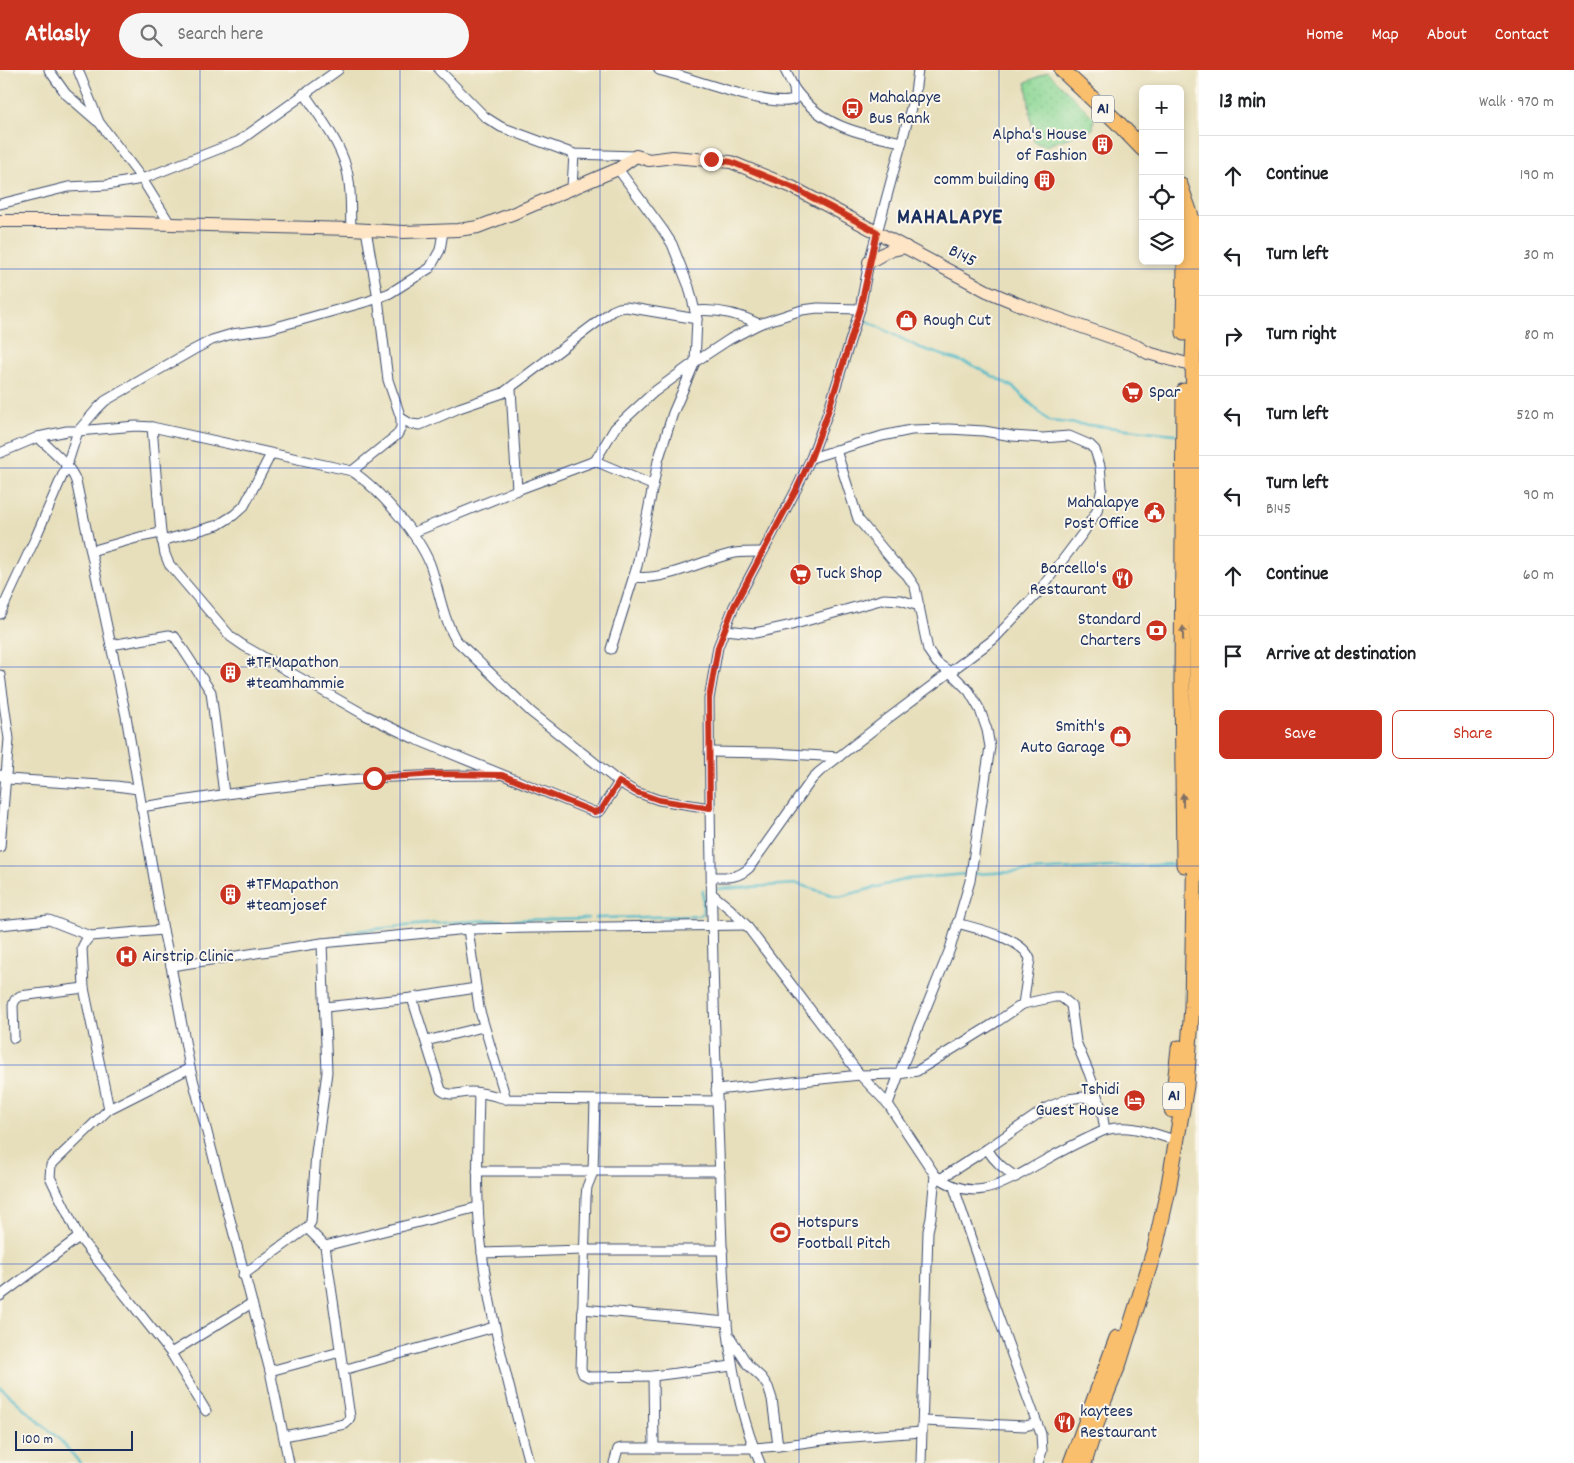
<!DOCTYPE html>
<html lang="en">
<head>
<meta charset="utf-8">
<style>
	body { margin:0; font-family:Dekko,sans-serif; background:#f6f6f6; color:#202124 }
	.controls { position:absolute; right:15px; top:15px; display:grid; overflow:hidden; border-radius:8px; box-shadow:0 2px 8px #0003 }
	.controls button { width:45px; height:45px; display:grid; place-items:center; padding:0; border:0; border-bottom:1px solid #e0e0e0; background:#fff; color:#202124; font:25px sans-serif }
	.scale { position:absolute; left:15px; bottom:12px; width:118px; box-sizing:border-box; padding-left:5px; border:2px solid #1b2f5e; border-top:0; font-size:14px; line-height:18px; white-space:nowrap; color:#1b2f5e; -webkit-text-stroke:4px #fbf7ec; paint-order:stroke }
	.stop { position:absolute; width:15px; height:15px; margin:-11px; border:4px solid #c8321e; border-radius:50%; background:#fff }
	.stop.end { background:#c8321e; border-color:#fff; box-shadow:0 1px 5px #0008 }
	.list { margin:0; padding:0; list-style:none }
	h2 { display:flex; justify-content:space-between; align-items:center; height:65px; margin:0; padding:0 20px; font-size:21px }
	h2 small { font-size:16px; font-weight:400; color:#757577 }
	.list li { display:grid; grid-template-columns:32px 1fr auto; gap:15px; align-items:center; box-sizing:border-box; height:80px; padding:0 20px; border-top:1px solid #e0e0e0 }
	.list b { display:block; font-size:19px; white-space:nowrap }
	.list p { margin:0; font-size:16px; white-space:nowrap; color:#757577 }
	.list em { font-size:16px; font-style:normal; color:#757577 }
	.actions { display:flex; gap:10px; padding:15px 20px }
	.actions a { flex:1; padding:11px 0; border:1px solid #c8321e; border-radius:8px; text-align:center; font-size:18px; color:#c8321e }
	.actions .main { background:#c8321e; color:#fff }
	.icon { flex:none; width:28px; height:28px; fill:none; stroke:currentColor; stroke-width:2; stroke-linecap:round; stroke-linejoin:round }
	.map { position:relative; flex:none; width:1199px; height:1393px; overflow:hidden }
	header { display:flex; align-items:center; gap:30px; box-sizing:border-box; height:70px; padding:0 25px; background:#c8321e; color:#fff }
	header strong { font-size:24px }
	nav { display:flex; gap:28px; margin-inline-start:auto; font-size:18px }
	.search { width:350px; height:45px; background:#f6f6f6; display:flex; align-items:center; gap:12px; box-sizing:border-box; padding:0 18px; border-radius:28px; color:#757577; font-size:19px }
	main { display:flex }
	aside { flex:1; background:#fff }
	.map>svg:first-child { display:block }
	.park { fill:url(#park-dots); stroke:#528278 }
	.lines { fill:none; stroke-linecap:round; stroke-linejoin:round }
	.stream { stroke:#4db9c8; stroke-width:2.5 }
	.minor-casing { stroke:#3a496c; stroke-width:11 }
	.secondary-casing { stroke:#3a496c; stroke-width:14 }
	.trunk-casing { stroke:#3a496c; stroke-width:17 }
	.minor { stroke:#fff; stroke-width:9 }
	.secondary { stroke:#fde5c5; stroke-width:12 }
	.trunk { stroke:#f9bf6d; stroke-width:15 }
	.oneway { fill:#7f7065 }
	.route { stroke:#c8321e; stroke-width:6 }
	.grid { fill:none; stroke:#1d4ed8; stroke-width:1; stroke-opacity:0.55 }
	.labels { text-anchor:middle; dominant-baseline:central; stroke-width:4; stroke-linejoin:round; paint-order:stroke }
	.shield { fill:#fbf7ec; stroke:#5e6b89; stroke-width:1 }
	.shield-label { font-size:16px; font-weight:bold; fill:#1b2f5e }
	.poi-label { font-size:18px; fill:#1b2f5e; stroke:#fbf7ec; text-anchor:start }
	.street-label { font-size:18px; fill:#1b2f5e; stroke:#fbf7ec }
	.district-label { font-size:22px; font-weight:bold; letter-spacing:1px; fill:#1b2f5e; stroke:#fbf7ec }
</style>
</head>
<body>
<header>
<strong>Atlasly</strong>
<div class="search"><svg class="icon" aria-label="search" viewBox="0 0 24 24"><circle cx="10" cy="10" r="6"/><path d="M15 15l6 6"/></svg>Search here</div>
<nav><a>Home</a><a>Map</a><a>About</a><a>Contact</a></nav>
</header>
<main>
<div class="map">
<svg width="1199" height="1393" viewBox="0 0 1199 1393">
	<defs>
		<pattern id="park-dots" width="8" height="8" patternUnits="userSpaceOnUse" patternTransform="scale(1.25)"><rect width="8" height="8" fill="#89d693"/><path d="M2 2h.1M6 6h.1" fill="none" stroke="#76b881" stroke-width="1.8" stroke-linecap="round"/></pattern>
	</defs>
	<rect width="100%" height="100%" fill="#fbf7ec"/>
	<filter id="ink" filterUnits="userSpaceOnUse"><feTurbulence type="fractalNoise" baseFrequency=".02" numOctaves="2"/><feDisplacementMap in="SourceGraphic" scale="10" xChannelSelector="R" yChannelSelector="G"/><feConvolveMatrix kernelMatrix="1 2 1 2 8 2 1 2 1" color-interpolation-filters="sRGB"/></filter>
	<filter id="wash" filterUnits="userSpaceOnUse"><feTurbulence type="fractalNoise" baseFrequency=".0096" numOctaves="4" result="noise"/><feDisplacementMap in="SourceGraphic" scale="20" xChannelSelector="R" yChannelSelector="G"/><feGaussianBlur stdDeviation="1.12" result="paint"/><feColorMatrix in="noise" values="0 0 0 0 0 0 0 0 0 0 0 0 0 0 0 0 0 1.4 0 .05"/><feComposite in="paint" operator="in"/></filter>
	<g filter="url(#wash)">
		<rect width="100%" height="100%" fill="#e7dfbb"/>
		<!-- park -->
		<polygon class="park" points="1048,2 1094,48 1093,59 1045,76 1034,72 1026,12"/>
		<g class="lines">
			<!-- stream -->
			<g class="stream">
				<polyline points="867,251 918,277 972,295 1013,317 1049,351 1175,364"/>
				<polyline points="974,804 1175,794"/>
				<polyline points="718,819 797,814 839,827 907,809 967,804"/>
				<polyline points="595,848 698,846 703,843 703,820"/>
				<polyline points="512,850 588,848"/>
				<path d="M348,862C400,856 452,851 504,850"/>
				<polyline points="0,1317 61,1371 80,1393"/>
			</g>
		</g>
	</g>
	<g filter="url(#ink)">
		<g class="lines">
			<defs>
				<g id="minor">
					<polyline points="49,0 66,24 97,51"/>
					<polyline points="78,0 99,52 142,109 170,154"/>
					<polyline points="439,0 485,47 501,57 574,84 636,86"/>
					<path d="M659,0C684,5 776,41 795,29L794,18L785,0"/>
					<path d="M794,18C822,57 857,63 902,72"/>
					<path d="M304,23C318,44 340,73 346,97C352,117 350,139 351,159"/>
					<polyline points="572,117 574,84"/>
					<polyline points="0,134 68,117 107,115 142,109 239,71 338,0"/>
					<path d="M695,241C718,239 739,244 759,254"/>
					<polyline points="511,319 517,420"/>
					<polyline points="401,348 411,354 420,355 459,338 503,323 612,241 619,238 626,237 697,249"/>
					<polyline points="152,357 161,463 165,484 169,494 231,567 244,576 365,645 415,669 594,742 598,742 601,740 619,712"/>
					<path d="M38,367L67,361H78L136,356L152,357L352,401C379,419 418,464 430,494C439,519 442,547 456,570L531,642L619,712L636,722L659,730L710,738"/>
					<polyline points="836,380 858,449 893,491 907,505 915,517 928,580 937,593 950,602 969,621 980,640 987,660 990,677 970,811 950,879 899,1004 888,1034"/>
					<path d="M0,383L38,367C52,381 69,393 76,411L126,646L163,860L171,896L190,998L270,1301L289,1393"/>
					<polyline points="595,391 652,415"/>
					<polyline points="352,401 397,365 401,358 401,348 388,310 378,228 366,160"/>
					<polyline points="412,463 517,420 595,391 615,358 654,322 695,292 730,269 759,254 802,240 818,238 860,239"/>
					<polyline points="162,471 218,455 234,445 244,436 271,384"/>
					<polyline points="91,481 140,467 161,463"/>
					<path d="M634,507C668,511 701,490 735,483C743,482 753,482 762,482"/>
					<polyline points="0,544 35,469 67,395 78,361 97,339 105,331 193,280 212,270 232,264 269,259 369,231 390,223 430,198 440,180 443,162"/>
					<polyline points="725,560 755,563 788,556 884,529 901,530 919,536"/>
					<polyline points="111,575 169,565 175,567 211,622 224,724"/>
					<polyline points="611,579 637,496 658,391 673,343 695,292 697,249 689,217 672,174 663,160 618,99"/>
					<polyline points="0,605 9,669 0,777"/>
					<polyline points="709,682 774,683 839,687"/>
					<polyline points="0,705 7,709 116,716 138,719"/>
					<path d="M141,737C219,725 297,713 375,708C416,705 456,705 497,705"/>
					<path d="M712,807C727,807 737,809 749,798L812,709L819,702L886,650L994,569L1037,524L1083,463L1097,441L1102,418L1100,396L1095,380L1090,375L1069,366L1043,368L1012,366L984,361L949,359L911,360L882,366L811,388"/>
					<polyline points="712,824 730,839 746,855 860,1005 888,1034 935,1105 931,1148 928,1161 921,1393"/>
					<path d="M957,853C978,859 1022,868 1030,889L1023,934"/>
					<polyline points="0,855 49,850 90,866 163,860"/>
					<polyline points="468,859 479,938 506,1029"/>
					<polyline points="90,866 85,872 82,878 84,918 109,1039"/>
					<polyline points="171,896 322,873 468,859 746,855"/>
					<path d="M412,928L441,1020C450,1028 460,1022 471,1022C483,1022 495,1026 506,1029L717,1031"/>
					<polyline points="325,937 412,928 476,918"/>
					<polyline points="14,968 13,935 15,930 20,926 84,918"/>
					<polyline points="426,971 483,957"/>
					<polyline points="190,998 109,1039 51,1095 50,1107 79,1167 171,1283 206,1341"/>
					<polyline points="716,1020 860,1005 899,1004 917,1001 998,951 1023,934 1054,927 1061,927 1071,935 1076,972 1089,1003 1101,1037 1105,1060"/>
					<path d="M479,1023C478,1076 475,1129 482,1182C491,1254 511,1323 529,1393"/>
					<polyline points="595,1030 593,1102 587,1117 586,1127 581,1299 583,1304 589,1307 653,1306 732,1296"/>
					<path d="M987,1079C995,1092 1004,1099 1016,1107"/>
					<polyline points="477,1101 720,1101"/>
					<path d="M935,1105C975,1135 1002,1114 1040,1093C1061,1081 1083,1070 1105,1060C1128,1054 1146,1061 1168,1068"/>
					<polyline points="940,1109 987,1079 1048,1037 1068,1029 1083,1027 1090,1029 1101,1037"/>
					<path d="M954,1117C980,1200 1011,1282 1041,1364L1042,1381L1038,1393"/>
					<polyline points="325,1176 478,1137"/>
					<polyline points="482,1183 583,1180 723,1180"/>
					<polyline points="243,1205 307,1158 311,1152 316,1083 327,1002 322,873"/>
					<polyline points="0,1226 79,1167"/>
					<polyline points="582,1239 727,1252"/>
					<polyline points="730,1267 748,1295 762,1308 768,1317 772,1329 778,1376"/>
					<polyline points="171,1283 252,1233"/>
					<polyline points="343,1300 494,1257"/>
					<polyline points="270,1301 340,1282"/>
					<polyline points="653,1306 654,1378"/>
					<polyline points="924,1351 1025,1356 1037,1353"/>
					<polyline points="284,1366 345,1354 348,1351 350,1347 325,1176 307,1158"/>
					<polyline points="614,1393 618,1379 622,1378 754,1378 778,1376 839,1368 922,1362"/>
					<path d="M760,1393C719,1297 723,1184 719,1081C713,930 710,780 709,629L718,577L734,536L795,422L811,388L828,342L860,239L869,192L915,23L918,0"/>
				</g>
				<g id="secondary">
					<polyline points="0,151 64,151 351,159 404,162 458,160 478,157 512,144 618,99 636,86 649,90 673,87 731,92 792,117 987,221 1023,236 1136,276 1148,283 1194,296"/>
					<polyline points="869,192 888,181 906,177"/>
				</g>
				<g id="trunk">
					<polyline points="1062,0 1116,51 1143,79"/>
					<polyline points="1180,152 1185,192 1184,263"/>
					<polyline points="1184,321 1182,612 1184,795"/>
					<polyline points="1172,1040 1179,978"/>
					<polyline points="1071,1393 1117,1268"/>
					<polyline points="1084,1393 1104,1330 1119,1293 1155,1178 1168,1120 1186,1016 1192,937 1197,645 1197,545 1194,453 1195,380 1193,289 1197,193 1193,152 1180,115"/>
				</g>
			</defs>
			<!-- minor casing -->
			<use href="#minor" class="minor-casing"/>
			<!-- secondary casing -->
			<use href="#secondary" class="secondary-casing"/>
			<!-- trunk casing -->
			<use href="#trunk" class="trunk-casing"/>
			<!-- minor -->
			<use href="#minor" class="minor"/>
			<!-- secondary -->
			<use href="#secondary" class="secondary"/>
			<!-- trunk -->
			<use href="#trunk" class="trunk"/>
		</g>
		<!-- one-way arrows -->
		<defs><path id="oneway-solid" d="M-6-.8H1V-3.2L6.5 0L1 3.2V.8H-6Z" transform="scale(1.25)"/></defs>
		<g class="oneway">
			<use href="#oneway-solid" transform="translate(1183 563) rotate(-90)"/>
			<use href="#oneway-solid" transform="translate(1183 730) rotate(-91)"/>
		</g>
	</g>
	<g class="lines" filter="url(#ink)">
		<!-- route -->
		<polyline class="route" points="374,708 437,704 502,705 594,742 601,740 619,712 636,722 659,730 710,738 709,629 718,577 734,536 795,422 811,388 828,342 860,239 877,162 792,117 731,92 711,89"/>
	</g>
	<!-- grid -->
	<path class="grid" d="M200,0V1393M400,0V1393M600,0V1393M799,0V1393M999,0V1393M0,199H1199M0,398H1199M0,597H1199M0,796H1199M0,995H1199M0,1194H1199"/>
	<!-- icons -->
	<defs>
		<symbol id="bus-disc" viewBox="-11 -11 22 22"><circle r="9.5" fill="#c8321e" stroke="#fbf7ec"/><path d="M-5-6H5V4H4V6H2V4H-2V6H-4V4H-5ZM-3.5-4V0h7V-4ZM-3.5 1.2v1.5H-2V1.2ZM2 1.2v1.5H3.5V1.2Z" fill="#fff"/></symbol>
		<symbol id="building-disc" viewBox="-11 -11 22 22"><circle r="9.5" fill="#c8321e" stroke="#fbf7ec"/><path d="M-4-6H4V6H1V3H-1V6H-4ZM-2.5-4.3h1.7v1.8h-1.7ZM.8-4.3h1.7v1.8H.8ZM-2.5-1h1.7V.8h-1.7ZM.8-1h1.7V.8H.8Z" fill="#fff"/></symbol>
		<symbol id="shop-disc" viewBox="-11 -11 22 22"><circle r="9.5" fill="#c8321e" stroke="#fbf7ec"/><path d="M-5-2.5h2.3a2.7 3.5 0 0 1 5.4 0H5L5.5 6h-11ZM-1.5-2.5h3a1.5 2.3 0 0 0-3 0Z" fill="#fff"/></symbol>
		<symbol id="supermarket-disc" viewBox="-11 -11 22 22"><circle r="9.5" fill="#c8321e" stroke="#fbf7ec"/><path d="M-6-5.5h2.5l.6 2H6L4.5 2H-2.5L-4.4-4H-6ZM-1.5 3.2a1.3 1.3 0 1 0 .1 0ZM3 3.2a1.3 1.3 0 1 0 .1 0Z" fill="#fff"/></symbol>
		<symbol id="civic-disc" viewBox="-11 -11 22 22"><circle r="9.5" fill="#c8321e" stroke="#fbf7ec"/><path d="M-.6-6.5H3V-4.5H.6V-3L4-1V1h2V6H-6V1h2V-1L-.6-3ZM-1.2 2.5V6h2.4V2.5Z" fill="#fff"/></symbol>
		<symbol id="restaurant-disc" viewBox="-11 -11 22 22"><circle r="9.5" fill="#c8321e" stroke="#fbf7ec"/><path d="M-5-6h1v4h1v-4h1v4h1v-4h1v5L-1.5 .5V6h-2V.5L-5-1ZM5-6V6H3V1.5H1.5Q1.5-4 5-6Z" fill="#fff"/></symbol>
		<symbol id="bank-disc" viewBox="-11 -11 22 22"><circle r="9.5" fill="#c8321e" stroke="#fbf7ec"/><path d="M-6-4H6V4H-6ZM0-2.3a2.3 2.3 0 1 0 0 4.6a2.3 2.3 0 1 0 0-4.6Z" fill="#fff"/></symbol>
		<symbol id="hospital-disc" viewBox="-11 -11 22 22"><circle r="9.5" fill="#c8321e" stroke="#fbf7ec"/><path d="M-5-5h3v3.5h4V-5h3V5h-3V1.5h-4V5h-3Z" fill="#fff"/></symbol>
		<symbol id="hotel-disc" viewBox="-11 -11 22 22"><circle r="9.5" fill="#c8321e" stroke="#fbf7ec"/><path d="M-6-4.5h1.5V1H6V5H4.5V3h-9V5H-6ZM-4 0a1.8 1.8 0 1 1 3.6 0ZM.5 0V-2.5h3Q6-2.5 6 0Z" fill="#fff"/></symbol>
		<symbol id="stadium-disc" viewBox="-11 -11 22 22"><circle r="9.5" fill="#c8321e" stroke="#fbf7ec"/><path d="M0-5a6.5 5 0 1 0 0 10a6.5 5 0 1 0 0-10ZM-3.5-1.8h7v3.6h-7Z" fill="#fff"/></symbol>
	</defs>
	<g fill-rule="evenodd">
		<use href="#bus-disc" x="840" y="26" width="25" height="25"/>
		<use href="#building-disc" x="1090" y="62" width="25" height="25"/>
		<use href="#building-disc" x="1032" y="98" width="25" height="25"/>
		<use href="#shop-disc" x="894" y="238" width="25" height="25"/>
		<use href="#supermarket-disc" x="1120" y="310" width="25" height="25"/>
		<use href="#civic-disc" x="1142" y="430" width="25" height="25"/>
		<use href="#supermarket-disc" x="788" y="492" width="25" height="25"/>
		<use href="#restaurant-disc" x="1110" y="496" width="25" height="25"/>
		<use href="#bank-disc" x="1144" y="548" width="25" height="25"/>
		<use href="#building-disc" x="218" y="590" width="25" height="25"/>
		<use href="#shop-disc" x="1108" y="654" width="25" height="25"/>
		<use href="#building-disc" x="218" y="812" width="25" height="25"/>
		<use href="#hospital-disc" x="114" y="874" width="25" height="25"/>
		<use href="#hotel-disc" x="1122" y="1018" width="25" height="25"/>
		<use href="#stadium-disc" x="768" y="1150" width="25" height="25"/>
		<use href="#restaurant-disc" x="1052" y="1340" width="25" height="25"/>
	</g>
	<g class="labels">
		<!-- shield labels -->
		<g class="shield">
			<rect x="1092" y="25.5" width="22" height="27" rx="4"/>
			<rect x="1163" y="1012.5" width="22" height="27" rx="4"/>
		</g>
		<g class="shield-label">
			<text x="1103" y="39">A1</text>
			<text x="1174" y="1026">A1</text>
		</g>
		<!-- poi labels -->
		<g class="poi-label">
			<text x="869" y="28">Mahalapye<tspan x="869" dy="21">Bus Rank</tspan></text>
			<text x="1087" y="65" text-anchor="end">Alpha's House<tspan x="1087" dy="21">of Fashion</tspan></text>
			<text x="1029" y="110" text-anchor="end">comm building</text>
			<text x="923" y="251">Rough Cut</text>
			<text x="1149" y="323">Spar</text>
			<text x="1139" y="433" text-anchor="end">Mahalapye<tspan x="1139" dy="21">Post Office</tspan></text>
			<text x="1107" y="499" text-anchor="end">Barcello's<tspan x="1107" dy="21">Restaurant</tspan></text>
			<text x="816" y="504">Tuck Shop</text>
			<text x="1141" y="550" text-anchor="end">Standard<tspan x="1141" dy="21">Charters</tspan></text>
			<text x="246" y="593">#TFMapathon<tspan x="246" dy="21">#teamhammie</tspan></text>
			<text x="1105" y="657" text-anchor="end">Smith's<tspan x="1105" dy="21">Auto Garage</tspan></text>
			<text x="246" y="815">#TFMapathon<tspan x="246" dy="21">#teamjosef</tspan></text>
			<text x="142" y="887">Airstrip Clinic</text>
			<text x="1119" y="1020" text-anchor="end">Tshidi<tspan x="1119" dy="21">Guest House</tspan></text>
			<text x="797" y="1153">Hotspurs<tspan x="797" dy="21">Football Pitch</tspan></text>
			<text x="1080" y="1342">kaytees<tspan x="1080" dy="21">Restaurant</tspan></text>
		</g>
		<!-- street labels -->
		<g class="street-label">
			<text transform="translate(962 187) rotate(28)">B145</text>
		</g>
		<!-- district labels -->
		<g class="district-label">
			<text x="950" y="148">MAHALAPYE</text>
		</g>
	</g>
</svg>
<div class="controls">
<button>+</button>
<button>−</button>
<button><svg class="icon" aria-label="locate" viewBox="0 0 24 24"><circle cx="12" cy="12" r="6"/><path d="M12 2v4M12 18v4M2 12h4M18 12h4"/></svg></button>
<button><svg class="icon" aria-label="layers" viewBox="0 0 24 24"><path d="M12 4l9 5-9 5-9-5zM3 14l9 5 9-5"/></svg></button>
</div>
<div class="scale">100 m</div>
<div class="stop" style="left:374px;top:708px"></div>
<div class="stop end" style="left:711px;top:89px"></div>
</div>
<aside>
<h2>13 min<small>Walk · 970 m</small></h2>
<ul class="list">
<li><svg class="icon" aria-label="ahead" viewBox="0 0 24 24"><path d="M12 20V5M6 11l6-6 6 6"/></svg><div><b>Continue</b></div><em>190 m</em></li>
<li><svg class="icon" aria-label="left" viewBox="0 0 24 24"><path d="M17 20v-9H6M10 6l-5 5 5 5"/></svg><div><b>Turn left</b></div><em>30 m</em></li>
<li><svg class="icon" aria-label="right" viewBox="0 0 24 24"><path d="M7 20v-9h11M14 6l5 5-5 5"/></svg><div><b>Turn right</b></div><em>80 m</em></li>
<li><svg class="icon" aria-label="left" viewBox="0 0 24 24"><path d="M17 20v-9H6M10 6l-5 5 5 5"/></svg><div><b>Turn left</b></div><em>520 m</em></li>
<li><svg class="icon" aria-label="left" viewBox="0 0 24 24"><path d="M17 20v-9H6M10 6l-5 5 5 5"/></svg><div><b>Turn left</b><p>B145</p></div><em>90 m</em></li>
<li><svg class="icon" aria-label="ahead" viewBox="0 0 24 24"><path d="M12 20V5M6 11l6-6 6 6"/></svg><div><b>Continue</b></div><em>60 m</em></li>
<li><svg class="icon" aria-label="arrive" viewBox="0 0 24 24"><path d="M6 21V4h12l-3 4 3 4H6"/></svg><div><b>Arrive at destination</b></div></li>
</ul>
<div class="actions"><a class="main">Save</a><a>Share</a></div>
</aside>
</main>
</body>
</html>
